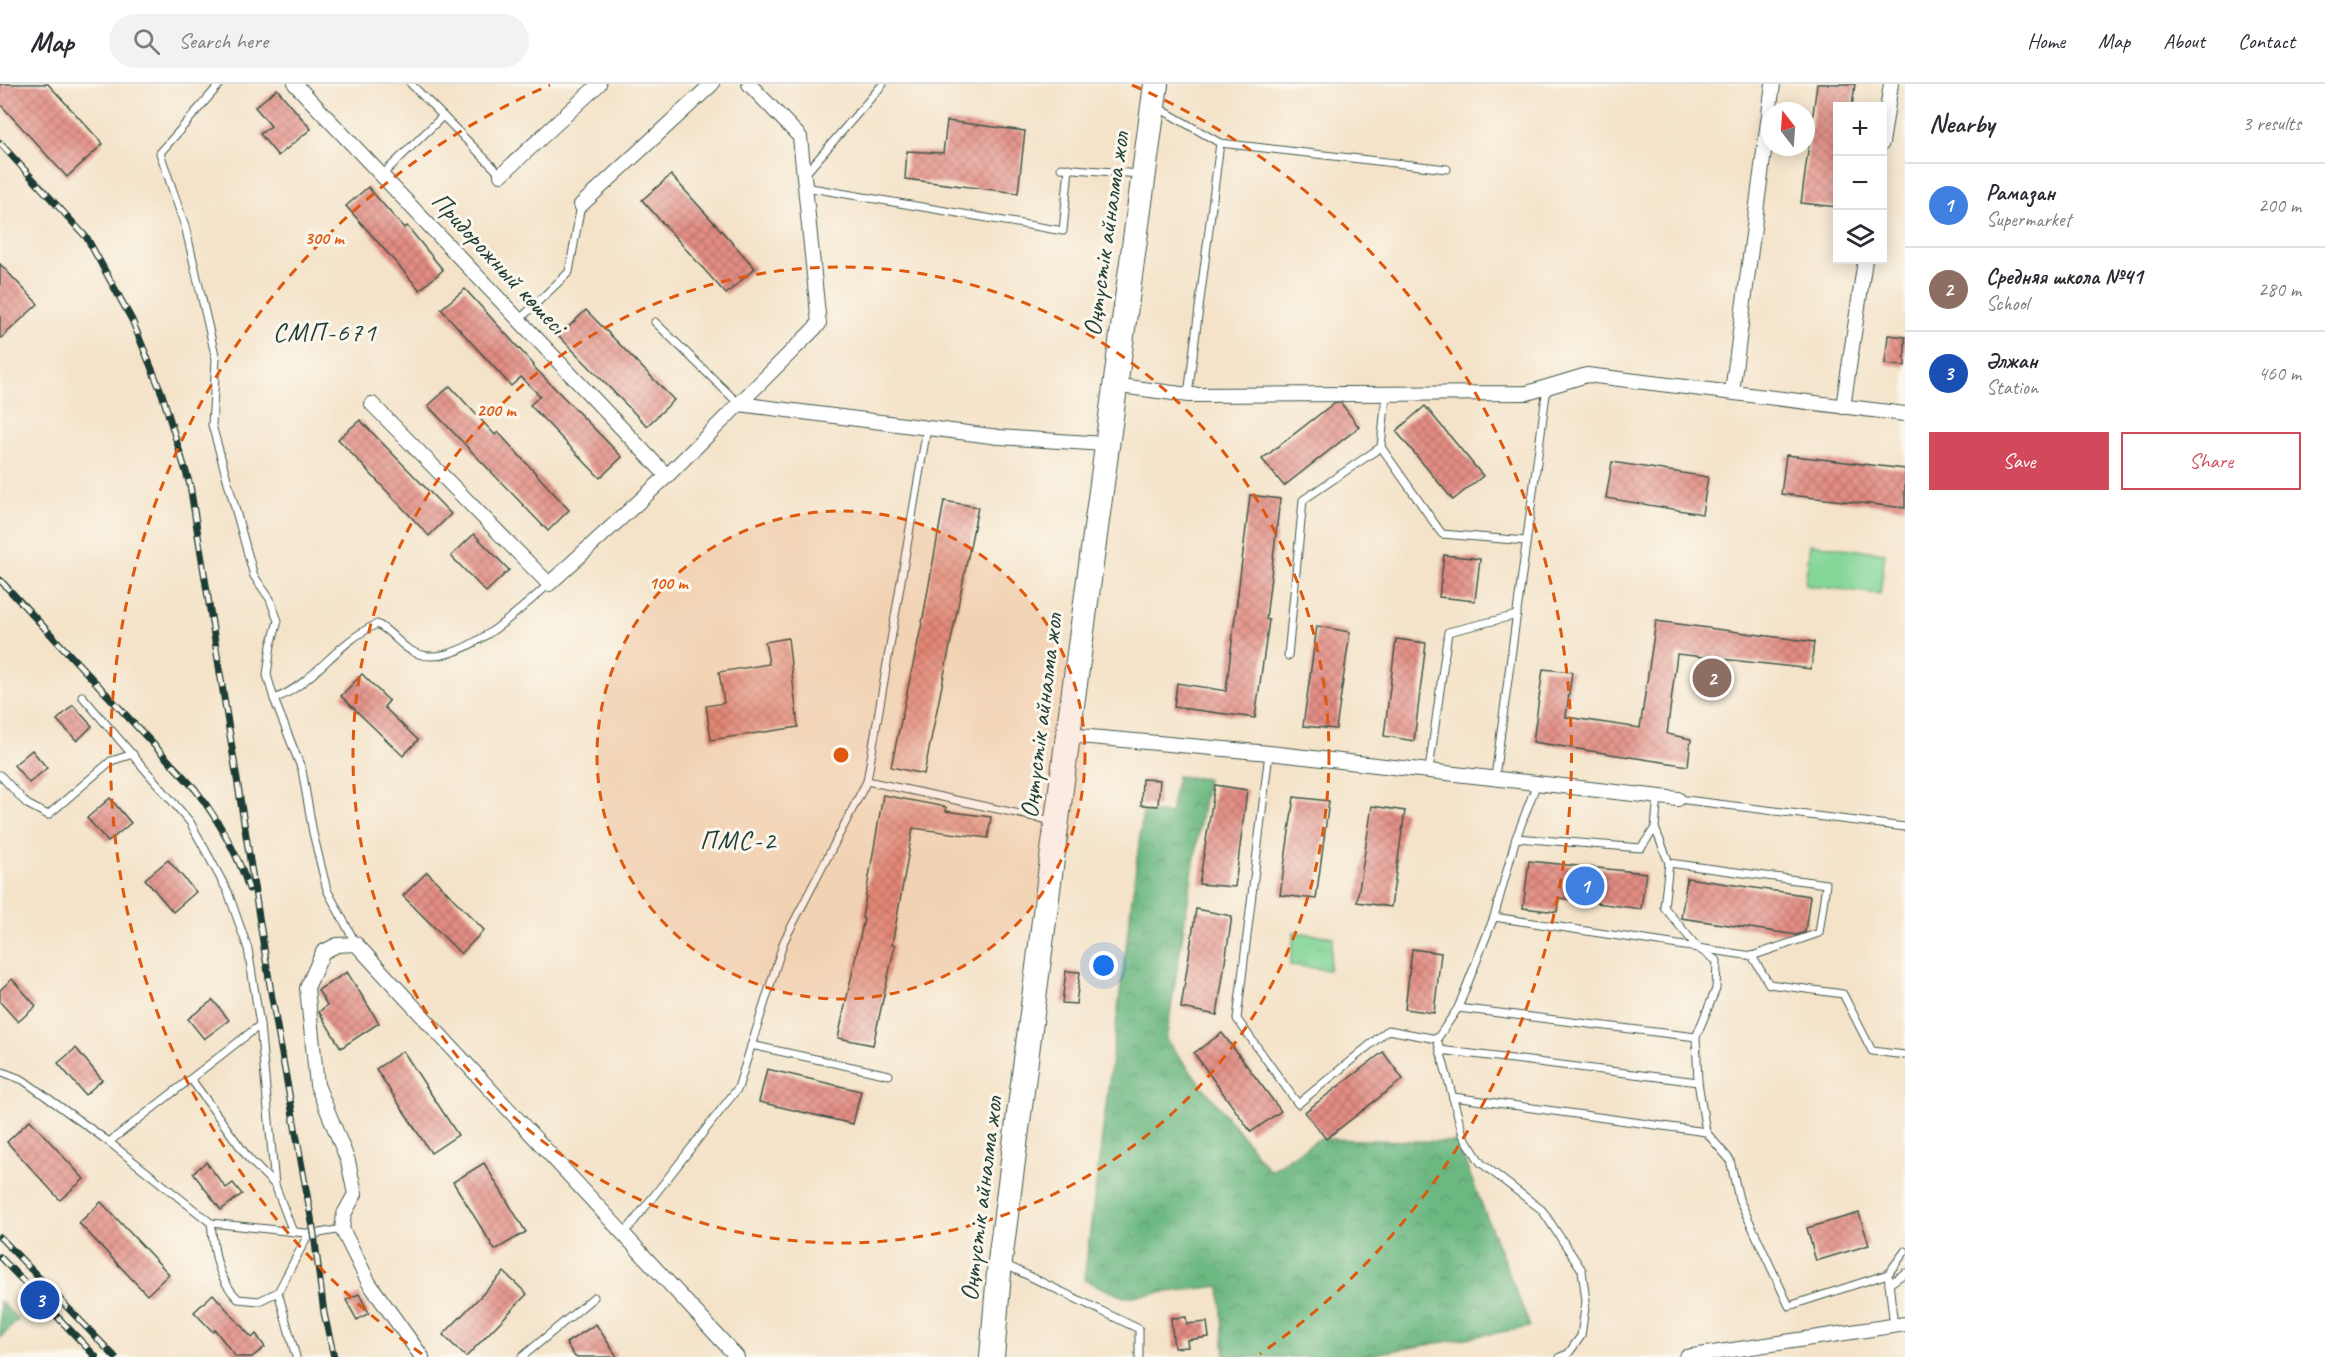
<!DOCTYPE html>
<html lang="en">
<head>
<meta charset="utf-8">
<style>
	body { margin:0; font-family:Caveat,sans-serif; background:#f2f2f3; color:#2b2b33 }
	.controls { position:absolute; right:18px; top:18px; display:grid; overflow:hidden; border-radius:0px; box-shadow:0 3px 15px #0003 }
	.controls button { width:54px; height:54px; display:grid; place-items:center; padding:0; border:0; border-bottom:2px solid #e1e1e2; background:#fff; color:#2b2b33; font:30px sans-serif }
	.compass { position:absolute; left:1761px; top:18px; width:54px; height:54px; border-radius:50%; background:#fff; box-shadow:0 3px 15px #0003; rotate:343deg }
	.you { position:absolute; left:1104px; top:882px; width:21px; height:21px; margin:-15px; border:4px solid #fff; border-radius:50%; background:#1a73e8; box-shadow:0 0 0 9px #1a73e833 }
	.badge { display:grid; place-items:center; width:39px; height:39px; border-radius:50%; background:#d1495b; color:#fff; font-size:20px; font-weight:700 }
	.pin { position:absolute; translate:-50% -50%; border:3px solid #fff; box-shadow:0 2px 6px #0006 }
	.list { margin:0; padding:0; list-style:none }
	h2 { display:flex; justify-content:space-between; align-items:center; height:78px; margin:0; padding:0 24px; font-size:26px }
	h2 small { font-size:20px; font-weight:400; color:#7c7c81 }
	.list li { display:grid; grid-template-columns:39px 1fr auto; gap:18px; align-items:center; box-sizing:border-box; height:84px; padding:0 24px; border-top:2px solid #e1e1e2 }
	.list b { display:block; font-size:22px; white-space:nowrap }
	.list p { margin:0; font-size:20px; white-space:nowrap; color:#7c7c81 }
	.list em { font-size:20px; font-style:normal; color:#7c7c81 }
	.actions { display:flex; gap:12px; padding:18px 24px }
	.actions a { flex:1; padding:14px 0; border:2px solid #d1495b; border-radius:0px; text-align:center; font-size:21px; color:#d1495b }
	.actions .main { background:#d1495b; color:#fff }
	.icon { flex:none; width:33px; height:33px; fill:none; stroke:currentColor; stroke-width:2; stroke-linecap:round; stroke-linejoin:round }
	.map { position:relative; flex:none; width:1905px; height:1273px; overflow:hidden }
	header { display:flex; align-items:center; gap:36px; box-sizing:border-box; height:84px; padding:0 30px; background:#fff; border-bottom:2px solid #e1e1e2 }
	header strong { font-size:28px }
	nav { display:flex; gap:33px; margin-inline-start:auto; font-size:21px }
	.search { width:420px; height:54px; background:#f2f2f3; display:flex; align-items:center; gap:15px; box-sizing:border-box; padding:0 21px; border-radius:33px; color:#7c7c81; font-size:22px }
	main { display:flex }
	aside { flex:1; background:#fff }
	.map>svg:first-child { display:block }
	.forest { fill:url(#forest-crowns); stroke:#467a5a; stroke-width:1.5 }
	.park { fill:url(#park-tufts); stroke:#528a66; stroke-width:1.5 }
	.pitch { fill:#85d799; stroke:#528a66; stroke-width:1.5 }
	.building { fill:url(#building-cross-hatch) }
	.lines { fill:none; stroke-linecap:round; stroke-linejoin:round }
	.lane-casing { stroke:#3f564a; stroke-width:9 }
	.street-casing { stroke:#3f564a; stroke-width:16 }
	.highway-casing { stroke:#3f564a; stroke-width:26 }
	.lane { stroke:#fff; stroke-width:7 }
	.street { stroke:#fff; stroke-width:14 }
	.highway { stroke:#fff; stroke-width:24 }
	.rail-casing { stroke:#1f3d34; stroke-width:7 }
	.rail { stroke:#fbf7ec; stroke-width:4.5; stroke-dasharray:14; stroke-linecap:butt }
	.ring { fill:none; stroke:#de580e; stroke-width:3; stroke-dasharray:10 8 }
	.labels { text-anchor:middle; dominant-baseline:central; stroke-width:6; stroke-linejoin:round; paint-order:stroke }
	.street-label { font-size:26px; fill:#1f3d34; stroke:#fbf7ec }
	.neighbourhood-label { font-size:27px; letter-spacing:1.5px; fill:#1f3d34; stroke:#fbf7ec }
	.centre { fill:#de580e; stroke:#fbf7ec; stroke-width:3 }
	.ring-label { font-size:18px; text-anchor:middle; font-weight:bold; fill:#de580e; stroke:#fbf7ec; stroke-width:6; stroke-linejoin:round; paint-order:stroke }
</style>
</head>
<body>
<header>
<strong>Map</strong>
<div class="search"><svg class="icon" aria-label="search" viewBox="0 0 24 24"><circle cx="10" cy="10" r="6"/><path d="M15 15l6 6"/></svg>Search here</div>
<nav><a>Home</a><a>Map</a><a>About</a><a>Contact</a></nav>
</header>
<main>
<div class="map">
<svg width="1905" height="1273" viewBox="0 0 1905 1273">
	<defs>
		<pattern id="forest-crowns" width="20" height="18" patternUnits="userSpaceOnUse" patternTransform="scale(1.5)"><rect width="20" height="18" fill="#6cb881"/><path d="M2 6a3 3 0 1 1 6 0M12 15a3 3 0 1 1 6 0" fill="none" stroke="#58976a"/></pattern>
		<pattern id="park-tufts" width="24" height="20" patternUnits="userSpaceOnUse" patternTransform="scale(1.5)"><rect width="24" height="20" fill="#85d799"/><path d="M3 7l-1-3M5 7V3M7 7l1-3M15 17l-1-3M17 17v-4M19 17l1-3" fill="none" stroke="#72b984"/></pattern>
		<pattern id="building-cross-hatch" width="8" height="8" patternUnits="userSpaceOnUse" patternTransform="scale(1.5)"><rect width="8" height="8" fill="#e48d84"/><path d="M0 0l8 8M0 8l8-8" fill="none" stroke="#b8746d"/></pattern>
	</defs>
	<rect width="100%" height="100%" fill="#fbf7ec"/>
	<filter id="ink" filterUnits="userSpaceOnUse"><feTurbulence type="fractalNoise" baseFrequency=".0167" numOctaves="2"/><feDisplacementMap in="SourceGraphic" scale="12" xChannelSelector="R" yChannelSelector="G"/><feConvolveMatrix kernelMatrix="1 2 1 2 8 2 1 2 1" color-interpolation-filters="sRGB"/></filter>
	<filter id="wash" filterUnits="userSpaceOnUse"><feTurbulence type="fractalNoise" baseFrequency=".008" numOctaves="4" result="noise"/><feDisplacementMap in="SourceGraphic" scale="24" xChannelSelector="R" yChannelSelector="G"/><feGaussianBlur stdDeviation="1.35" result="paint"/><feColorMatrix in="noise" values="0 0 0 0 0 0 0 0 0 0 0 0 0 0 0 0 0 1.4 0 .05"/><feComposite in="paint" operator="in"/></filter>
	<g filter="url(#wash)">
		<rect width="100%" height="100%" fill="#f4e3c9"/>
		<!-- forest -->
		<g class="forest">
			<polygon points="1177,692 1207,695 1166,956 1270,1087 1319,1055 1457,1058 1530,1243 1357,1273 1225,1273 1220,1202 1124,1213 1084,1196 1143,728 1170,730"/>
			<polygon points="0,1217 18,1236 0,1254"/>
		</g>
		<!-- park -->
		<polygon class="park" points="1294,848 1333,853 1329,886 1290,881"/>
		<!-- pitch -->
		<polygon class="pitch" points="1810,460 1885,469 1880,510 1805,501"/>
		<g id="blocks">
			<!-- building -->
			<g class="building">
				<polygon points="0,0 48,0 103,60 67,93 0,20"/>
				<polygon points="1817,0 1855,0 1852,22 1838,22 1838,123 1801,119"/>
				<polygon points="277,5 311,45 278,72 260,50 271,42 255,23"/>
				<polygon points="947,37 1025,47 1018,109 905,95 907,67 943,69"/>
				<polygon points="671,91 755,184 726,210 642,116"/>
				<polygon points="368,103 404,144 407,142 443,186 420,206 346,122"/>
				<polygon points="0,180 38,220 0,255"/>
				<polygon points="465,205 534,281 533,282 622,373 600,394 530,321 540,312 521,293 511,302 441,225"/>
				<polygon points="586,226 674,316 647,342 559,252"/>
				<polygon points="1888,251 1905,253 1905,282 1885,280"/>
				<polygon points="450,302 495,351 498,348 569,426 548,447 428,322"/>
				<polygon points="1334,319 1341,319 1359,343 1284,402 1262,375"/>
				<polygon points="1425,322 1483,392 1453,416 1396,347"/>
				<polygon points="360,336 451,430 429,452 338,355"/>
				<polygon points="1786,371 1905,385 1905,424 1781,410"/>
				<polygon points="1612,378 1708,393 1702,430 1606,414"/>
				<polygon points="1250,411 1280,415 1266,535 1269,536 1255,634 1174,623 1177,599 1226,607"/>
				<polygon points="944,417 978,423 924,690 891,683 922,539"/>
				<polygon points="474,450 509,486 486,508 451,472"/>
				<polygon points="1444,471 1480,475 1475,517 1439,513"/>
				<polygon points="1656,537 1814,558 1811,585 1677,570 1667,650 1691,655 1688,682 1533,658 1543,585 1572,588 1566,633 1640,644"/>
				<polygon points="1317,542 1350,548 1336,645 1303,642"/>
				<polygon points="788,554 798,643 711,656 706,622 724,619 719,588 769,580 765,558"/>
				<polygon points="1396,555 1426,559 1414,657 1384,652"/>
				<polygon points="362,590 389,617 384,623 418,656 403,672 341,612"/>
				<polygon points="73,621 92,642 77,657 57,636"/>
				<polygon points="32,666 47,684 29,699 14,681"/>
				<polygon points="1142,695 1160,696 1158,722 1141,721"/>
				<polygon points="1215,701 1247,706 1235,803 1199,800"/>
				<polygon points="883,711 946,723 946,727 991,733 988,754 913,744 892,861 895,861 873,961 838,954 864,835 862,834"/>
				<polygon points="1294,713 1329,717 1316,815 1280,811"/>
				<polygon points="110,714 131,739 108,758 87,734"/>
				<polygon points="1372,722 1405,727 1391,823 1357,818"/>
				<polygon points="168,776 196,808 173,828 145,795"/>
				<polygon points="1529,777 1646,789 1641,825 1559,814 1557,828 1523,824"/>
				<polygon points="427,788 484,846 461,870 403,812"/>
				<polygon points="1687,794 1810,812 1805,848 1797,851 1681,834"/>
				<polygon points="1196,825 1232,832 1217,931 1181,924"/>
				<polygon points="1412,865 1441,869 1434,929 1405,925"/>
				<polygon points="1066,887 1080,888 1076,920 1062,919"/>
				<polygon points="347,888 379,939 341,964 319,928 327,921 318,906"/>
				<polygon points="12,895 36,922 18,938 0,918 0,906"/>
				<polygon points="213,916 229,936 204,955 188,935"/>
				<polygon points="1222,949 1281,1027 1251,1048 1194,969"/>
				<polygon points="76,964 102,996 85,1011 58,979"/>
				<polygon points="403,967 458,1051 431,1069 376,985"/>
				<polygon points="1383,968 1403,995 1326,1055 1305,1028"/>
				<polygon points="767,985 861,1007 853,1040 759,1018"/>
				<polygon points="30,1036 84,1095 60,1116 7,1058"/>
				<polygon points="206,1078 226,1104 233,1099 242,1110 221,1126 193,1089"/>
				<polygon points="484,1079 526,1148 495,1166 453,1098"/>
				<polygon points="101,1118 169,1190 147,1211 79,1139"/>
				<polygon points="1859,1129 1869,1161 1816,1177 1807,1144"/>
				<polygon points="504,1188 527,1210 466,1273 443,1251"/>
				<polygon points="213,1210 252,1254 256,1250 265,1263 252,1273 236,1273 215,1246 213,1248 194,1228"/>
				<polygon points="359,1210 369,1229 357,1236 346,1216"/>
				<polygon points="1186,1233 1187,1240 1207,1238 1209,1253 1187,1256 1188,1263 1174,1264 1171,1234"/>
				<polygon points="596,1240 617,1273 575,1273 566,1259"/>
			</g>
		</g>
	</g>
	<g filter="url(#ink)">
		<use href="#blocks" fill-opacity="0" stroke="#3f564a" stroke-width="1.5"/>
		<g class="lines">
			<defs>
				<g id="lane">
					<polyline points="220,0 160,69 185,142 216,275 212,341 254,492 270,515 278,537 271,561 267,591 274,615"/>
					<polyline points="1157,23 1220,59"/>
					<polyline points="443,32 501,91"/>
					<polyline points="1061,84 1140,90"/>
					<polyline points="806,89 883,0"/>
					<polyline points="382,91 443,32 411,0"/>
					<polyline points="805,103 1063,147 1069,84"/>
					<polyline points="519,236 569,188 581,121"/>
					<polyline points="655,238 739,320"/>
					<polyline points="1188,311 1220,59 1447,85"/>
					<polyline points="1381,363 1442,450 1526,457"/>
					<polyline points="1288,572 1303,416 1381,363 1386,311"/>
					<polyline points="82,612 190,738 228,808 248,865 260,941 275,1101 293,1148"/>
					<polyline points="1269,669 1237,935 1298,1020 1388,946 1437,955 1458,924 1494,833 1516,754 1537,699"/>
					<polyline points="1429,686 1448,548 1517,531"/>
					<polyline points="0,691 27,720 48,731 111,677 133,670"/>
					<polyline points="1495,693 1547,303"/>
					<polyline points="867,697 1053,737"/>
					<polyline points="1678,715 1905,743"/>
					<polyline points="1655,744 1669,779 1664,823 1698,864 1752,872 1769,900 1843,910 1872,967 1905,971"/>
					<polyline points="1516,754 1641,764 1655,744 1658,712"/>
					<polyline points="1669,779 1826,800 1819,849 1752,872"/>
					<polyline points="1494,833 1698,864 1717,877 1716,905 1696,953 1698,998 1706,1048 1730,1076 1739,1115 1789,1222 1888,1190"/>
					<path d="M356,860L327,806L313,749L302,686L274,615C314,600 335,559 377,540C392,548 399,560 410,566C451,592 519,527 549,500"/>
					<polyline points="1458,924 1696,953"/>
					<polyline points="1437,955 1463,1051 1481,1079 1542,1126 1582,1186 1586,1217 1581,1252 1568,1270 1560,1273"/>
					<polyline points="751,961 889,991"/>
					<polyline points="1440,966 1698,998"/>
					<polyline points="0,987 23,996 109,1058 211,1139 314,1150 342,1145"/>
					<polyline points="191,995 249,1075 275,1101"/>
					<polyline points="1453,1013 1706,1048"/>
					<polyline points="109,1058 260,941"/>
					<path d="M211,1139C214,1168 217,1194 238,1215L259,1217L278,1208"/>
					<polyline points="624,1150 738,1004 784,857 867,697 927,344"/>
					<polyline points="1004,1180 1139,1245 1139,1273"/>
					<polyline points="1889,1200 1905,1189"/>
					<polyline points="1894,1242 1888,1190 1905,1167"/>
					<polyline points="296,1273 278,1208 309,1149"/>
					<polyline points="522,1273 594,1213"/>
				</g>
				<g id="street">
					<polyline points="295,0 667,392"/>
					<polyline points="1882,59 1891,0"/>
					<polyline points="501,91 599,0"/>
					<polyline points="581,121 712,0"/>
					<polyline points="1113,301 1188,311 1527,309 1587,291 1905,330"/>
					<polyline points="1732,308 1773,0"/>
					<polyline points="372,320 549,500 667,392 819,240 800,53 749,0"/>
					<polyline points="739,320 999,353 1105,360"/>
					<polyline points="1843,323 1865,176"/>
					<polyline points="1068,651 1269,669 1678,715"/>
					<polyline points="422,1273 369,1199 342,1145 344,1130 355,1110 348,1077 317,1001 307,904 323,868 337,861 356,860 737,1273"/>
					<polyline points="1686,1273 1905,1240"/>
				</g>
				<polyline id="highway" points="992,1273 1000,1177 1068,651 1156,0"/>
			</defs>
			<!-- lane casing -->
			<use href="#lane" class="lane-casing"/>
			<!-- street casing -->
			<use href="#street" class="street-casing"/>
			<!-- highway casing -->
			<use href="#highway" class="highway-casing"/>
			<!-- lane -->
			<use href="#lane" class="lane"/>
			<!-- street -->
			<use href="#street" class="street"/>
			<!-- highway -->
			<use href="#highway" class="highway"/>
			<defs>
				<g id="rail">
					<polyline points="0,59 87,154 132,236 162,310 190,401 272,914 314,1150 324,1229 334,1273"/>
					<path d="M0,496L195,705C219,737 237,768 249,805"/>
					<polyline points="0,1153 115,1273"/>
					<polyline points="0,1173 96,1273"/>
				</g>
			</defs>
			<!-- rail casing -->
			<use href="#rail" class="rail-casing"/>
			<!-- rail -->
			<use href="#rail" class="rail"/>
		</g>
	</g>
	<!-- distance rings -->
	<circle cx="841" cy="671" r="244" fill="#de580e" fill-opacity=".12"/>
	<g class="ring">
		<circle cx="841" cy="671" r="244"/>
		<circle cx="841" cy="671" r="488"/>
		<path d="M422 1270A731 731 0 0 1 550 1M1132 1A731 731 0 0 1 1260 1270"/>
	</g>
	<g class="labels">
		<!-- street labels -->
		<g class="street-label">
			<text transform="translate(1106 150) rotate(-82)">Оңтүстік айналма жол</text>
			<text transform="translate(499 179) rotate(47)">Придорожный көшесі</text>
			<text transform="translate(1041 632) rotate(-83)">Оңтүстік айналма жол</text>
			<text transform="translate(981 1115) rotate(-83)">Оңтүстік айналма жол</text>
		</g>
		<!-- neighbourhood labels -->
		<g class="neighbourhood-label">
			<text x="325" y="248">СМП-671</text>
			<text x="738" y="756">ПМС-2</text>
		</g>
	</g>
	<circle cx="841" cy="671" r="9" class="centre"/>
	<g class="ring-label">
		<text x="324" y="160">300 m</text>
		<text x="496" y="332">200 m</text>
		<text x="668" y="505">100 m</text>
	</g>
</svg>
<div class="controls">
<button>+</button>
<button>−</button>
<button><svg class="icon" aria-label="layers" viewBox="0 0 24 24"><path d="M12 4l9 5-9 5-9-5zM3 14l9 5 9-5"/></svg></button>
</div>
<svg class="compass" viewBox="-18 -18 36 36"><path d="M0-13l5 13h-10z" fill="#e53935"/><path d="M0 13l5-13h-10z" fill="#7c7c81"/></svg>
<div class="you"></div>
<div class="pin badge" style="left:1585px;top:802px;background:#3f7fe0">1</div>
<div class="pin badge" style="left:1712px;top:594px;background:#8d6e63">2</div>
<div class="pin badge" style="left:40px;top:1216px;background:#1a4fb4">3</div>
</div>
<aside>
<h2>Nearby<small>3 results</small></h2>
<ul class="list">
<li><span class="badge" style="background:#3f7fe0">1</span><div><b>Рамазан</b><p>Supermarket</p></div><em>200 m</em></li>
<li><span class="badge" style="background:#8d6e63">2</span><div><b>Средняя школа №41</b><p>School</p></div><em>280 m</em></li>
<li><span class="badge" style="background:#1a4fb4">3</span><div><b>Әлжан</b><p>Station</p></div><em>460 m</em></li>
</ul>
<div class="actions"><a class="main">Save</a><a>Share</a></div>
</aside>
</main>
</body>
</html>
